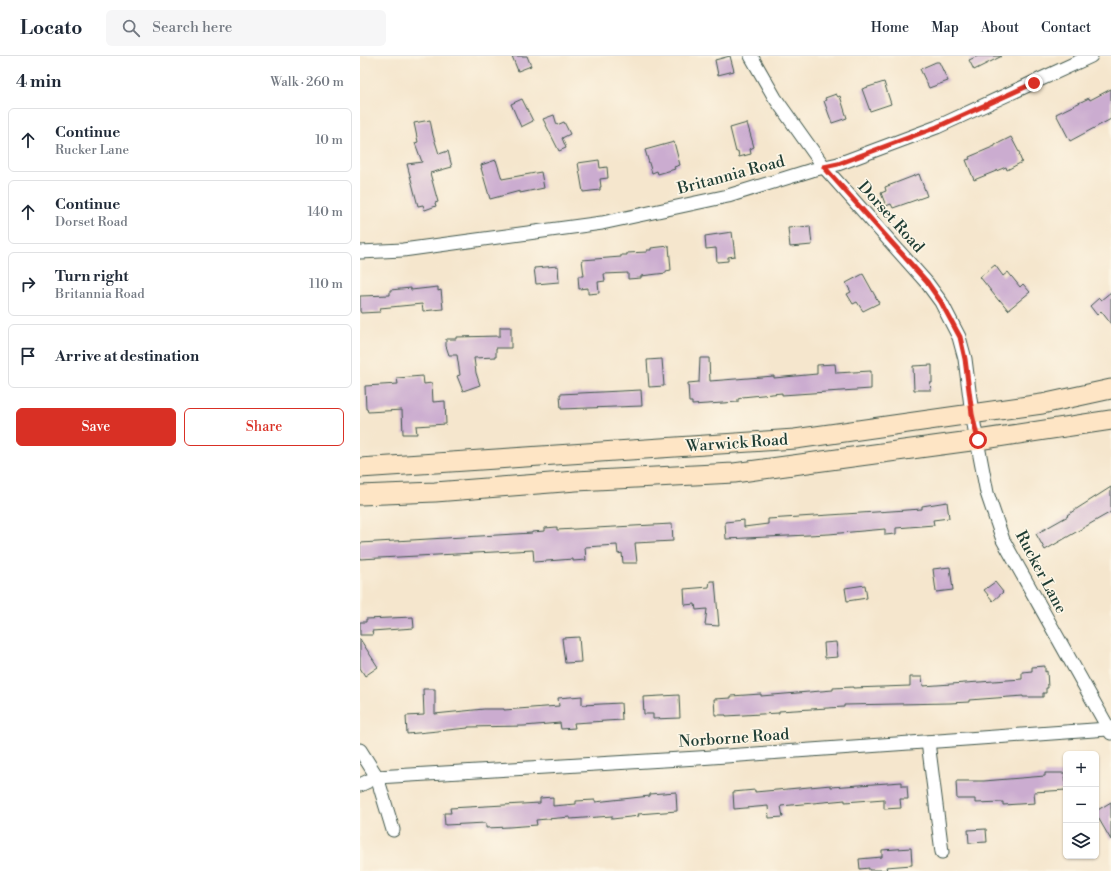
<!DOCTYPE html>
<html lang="en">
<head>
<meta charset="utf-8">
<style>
	body { margin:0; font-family:"Libre Bodoni",serif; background:#f6f6f7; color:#1f2937 }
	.controls { position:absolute; right:12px; bottom:12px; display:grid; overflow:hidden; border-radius:6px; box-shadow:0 1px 3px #0004 }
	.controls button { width:36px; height:36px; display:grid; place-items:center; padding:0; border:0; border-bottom:1px solid #e0e1e3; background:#fff; color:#1f2937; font:20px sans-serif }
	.stop { position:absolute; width:12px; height:12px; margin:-9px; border:3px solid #d93025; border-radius:50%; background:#fff }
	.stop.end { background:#d93025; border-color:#fff; box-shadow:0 1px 4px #0008 }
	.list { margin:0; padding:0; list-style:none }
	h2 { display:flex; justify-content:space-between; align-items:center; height:52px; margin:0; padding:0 16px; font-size:17px }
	h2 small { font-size:13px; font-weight:400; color:#747a83 }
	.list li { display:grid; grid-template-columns:26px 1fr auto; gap:12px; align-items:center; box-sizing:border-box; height:64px; margin:0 8px 8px; padding:0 8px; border:1px solid #e0e1e3; border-radius:6px }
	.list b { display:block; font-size:15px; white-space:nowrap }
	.list p { margin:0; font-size:13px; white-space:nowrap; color:#747a83 }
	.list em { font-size:13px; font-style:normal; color:#747a83 }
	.actions { display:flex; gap:8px; padding:12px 16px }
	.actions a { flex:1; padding:9px 0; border:1px solid #d93025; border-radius:6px; text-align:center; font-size:14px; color:#d93025 }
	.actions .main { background:#d93025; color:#fff }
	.icon { flex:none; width:22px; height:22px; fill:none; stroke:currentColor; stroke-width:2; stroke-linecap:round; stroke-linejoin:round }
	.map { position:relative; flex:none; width:751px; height:815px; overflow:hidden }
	header { display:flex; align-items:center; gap:24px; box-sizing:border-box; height:56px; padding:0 20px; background:#fff; border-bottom:1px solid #e0e1e3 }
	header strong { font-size:19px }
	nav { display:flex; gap:22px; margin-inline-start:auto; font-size:14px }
	.search { width:280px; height:36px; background:#f6f6f7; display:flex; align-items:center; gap:10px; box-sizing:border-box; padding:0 14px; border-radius:6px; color:#747a83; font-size:15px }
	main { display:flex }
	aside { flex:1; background:#fff }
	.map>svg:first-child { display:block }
	.building { fill:#cbacd0 }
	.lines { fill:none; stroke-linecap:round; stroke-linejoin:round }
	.street-casing { stroke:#3f564b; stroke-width:15 }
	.secondary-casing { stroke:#3f564b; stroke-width:21 }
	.street { stroke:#fff; stroke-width:13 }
	.secondary { stroke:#fee5c5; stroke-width:19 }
	.route { stroke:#d93025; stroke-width:5 }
	.labels { text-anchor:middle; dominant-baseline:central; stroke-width:3.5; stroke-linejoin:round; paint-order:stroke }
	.street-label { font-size:16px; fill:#1f3d34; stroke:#fcf5e5 }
</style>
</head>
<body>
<header>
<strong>Locato</strong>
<div class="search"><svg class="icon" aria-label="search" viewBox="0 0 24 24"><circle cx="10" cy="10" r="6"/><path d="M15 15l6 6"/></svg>Search here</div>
<nav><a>Home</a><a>Map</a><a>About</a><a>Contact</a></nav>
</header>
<main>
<aside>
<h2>4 min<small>Walk · 260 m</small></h2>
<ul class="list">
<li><svg class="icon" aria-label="ahead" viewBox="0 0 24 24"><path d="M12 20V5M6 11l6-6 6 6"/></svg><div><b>Continue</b><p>Rucker Lane</p></div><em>10 m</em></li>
<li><svg class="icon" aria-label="ahead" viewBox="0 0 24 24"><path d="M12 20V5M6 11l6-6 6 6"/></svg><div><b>Continue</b><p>Dorset Road</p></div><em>140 m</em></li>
<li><svg class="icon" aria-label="right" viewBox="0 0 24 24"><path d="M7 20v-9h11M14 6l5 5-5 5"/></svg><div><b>Turn right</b><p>Britannia Road</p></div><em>110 m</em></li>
<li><svg class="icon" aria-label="arrive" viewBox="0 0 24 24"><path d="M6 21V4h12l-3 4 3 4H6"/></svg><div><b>Arrive at destination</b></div></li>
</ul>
<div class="actions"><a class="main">Save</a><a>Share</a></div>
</aside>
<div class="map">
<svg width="751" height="815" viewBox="0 0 751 815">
	<rect width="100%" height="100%" fill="#fcf5e5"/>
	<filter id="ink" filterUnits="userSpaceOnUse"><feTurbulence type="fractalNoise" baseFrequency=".025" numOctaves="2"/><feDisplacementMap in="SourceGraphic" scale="8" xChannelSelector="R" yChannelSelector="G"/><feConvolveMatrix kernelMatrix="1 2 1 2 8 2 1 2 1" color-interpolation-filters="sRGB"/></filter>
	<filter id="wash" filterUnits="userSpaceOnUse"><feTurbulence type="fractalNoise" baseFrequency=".012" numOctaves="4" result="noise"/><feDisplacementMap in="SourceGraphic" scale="16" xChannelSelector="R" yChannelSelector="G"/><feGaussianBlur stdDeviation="0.9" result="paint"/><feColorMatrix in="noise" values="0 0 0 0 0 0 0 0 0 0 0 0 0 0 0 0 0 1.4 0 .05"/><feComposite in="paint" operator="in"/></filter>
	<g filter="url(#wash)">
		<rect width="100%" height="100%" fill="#f5e6cd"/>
		<g id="blocks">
			<!-- building -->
			<g class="building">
				<polygon points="152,0 167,0 171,10 158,15"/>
				<polygon points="370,0 374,15 358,19 355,4"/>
				<polygon points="618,0 642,0 614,14 609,4"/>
				<polygon points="576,6 579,6 588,25 569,32 560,13"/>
				<polygon points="524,26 531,48 510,55 502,33"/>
				<polygon points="751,33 751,63 710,85 696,58 729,42 730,44"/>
				<polygon points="476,38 478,41 480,40 487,62 472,67 464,45 466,44 465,42"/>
				<polygon points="162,43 173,65 161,71 151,48"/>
				<polygon points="194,59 197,69 204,66 210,78 202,82 206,92 199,95 183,63"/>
				<polygon points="70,64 73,79 79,98 88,95 92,111 70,117 78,146 75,147 76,150 65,154 63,149 58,150 47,108 62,106 55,87 58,86 54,67"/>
				<polygon points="387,67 394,91 390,93 391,98 379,101 378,95 376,96 370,72"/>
				<polygon points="651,81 660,98 659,99 662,106 647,114 646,111 614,124 606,104 610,103 609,101 635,90 635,89"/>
				<polygon points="314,86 320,109 314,111 315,113 298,118 297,115 292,117 285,94"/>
				<polygon points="136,104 142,123 181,116 184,132 160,137 160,135 130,143 121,112 122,112 121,109"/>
				<polygon points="239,104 240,112 247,111 248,122 240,123 241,131 240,131 240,134 223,136 218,107"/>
				<polygon points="559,118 567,140 533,152 531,148 526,150 521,137 526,135 525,131"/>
				<polygon points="450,170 452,189 430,191 428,172"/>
				<polygon points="372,176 375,200 368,201 368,205 357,206 356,192 346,193 345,180"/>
				<polygon points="309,190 311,214 306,215 306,217 281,220 281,222 268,223 268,217 244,218 245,225 238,226 239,237 228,238 228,232 219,233 218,220 224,220 222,204 261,201 261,199 267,199 267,197 287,196 287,194 291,194 291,192"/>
				<polygon points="635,209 643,220 648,216 660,231 663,228 670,236 648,254 640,244 639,245 620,221"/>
				<polygon points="198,210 199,226 176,228 174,212"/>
				<polygon points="503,218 519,247 503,255 497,246 493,248 487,238 491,236 486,227"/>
				<polygon points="78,231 78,235 81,234 83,253 63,255 62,248 20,252 21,256 1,257 0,255 0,240 30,239 30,234 51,232 51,234"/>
				<polygon points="751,236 751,268 741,255 737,259 730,250 739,242 741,244"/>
				<polygon points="140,271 151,271 151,292 136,292 136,301 114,302 116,317 120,329 103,335 97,320 100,319 97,299 89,299 86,290 86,283 96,283 96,281 140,280"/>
				<polygon points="340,302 349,302 350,325 414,320 414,322 457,318 457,309 475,308 476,317 511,315 511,333 422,339 422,337 382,341 382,342 378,343 378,346 332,349 332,346 329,346 328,327 339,326"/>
				<polygon points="302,303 304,330 289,331 287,304"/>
				<polygon points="572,309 572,327 570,327 571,334 554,334 553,310"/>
				<polygon points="63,320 64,328 72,327 73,346 85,345 86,368 56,370 57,378 43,378 42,354 8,356 7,353 6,353 5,330 38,328 37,322"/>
				<polygon points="281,334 282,350 201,353 200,338"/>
				<polygon points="751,431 751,456 742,461 685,494 676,478 708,460 707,459"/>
				<polygon points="587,446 589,462 573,464 574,469 536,472 536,478 525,479 525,473 469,478 366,483 365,466 384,464 384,471 408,468 408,463 562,453 562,450"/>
				<polygon points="312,468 313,485 275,487 277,507 263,507 262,497 258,498 257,489 225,491 226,504 213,505 213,503 174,506 173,494 0,503 0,487 172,477 172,476 185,475 185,472 197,471 197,474"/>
				<polygon points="590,511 593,534 576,536 573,513"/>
				<polygon points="350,525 355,525 359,570 345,569 347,553 336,554 335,548 325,549 324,533 349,531"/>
				<polygon points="635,526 643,536 633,545 624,534"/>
				<polygon points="505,529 507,542 487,545 485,532"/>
				<polygon points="53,561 54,572 12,575 13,579 0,579 0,566 6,566 6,563"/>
				<polygon points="219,581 221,606 205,607 202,582"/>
				<polygon points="0,583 18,611 5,620 0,612"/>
				<polygon points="476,586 478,601 465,602 464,587"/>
				<polygon points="685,610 685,616 687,615 688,632 686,632 686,637 683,637 683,641 663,641 663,640 609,644 609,646 590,647 484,649 484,651 419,655 419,657 366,660 366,659 355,659 354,643 371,642 371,640 401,638 401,640 473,634 473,632 493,631 493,632 550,630 550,621 562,621 563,630 662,623 662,616 672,615 672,611"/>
				<polygon points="63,633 75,633 75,658 124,653 144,653 144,654 199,650 198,642 222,640 222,649 261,647 262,664 214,667 215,672 201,673 200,667 164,670 108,671 108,672 47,678 46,660 64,659"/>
				<polygon points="319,639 320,662 293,663 293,658 284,658 283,641"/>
				<polygon points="685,717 705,717 706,734 674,736 675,747 643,749 643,746 615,747 615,743 597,743 596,725 624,725 685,720"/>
				<polygon points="542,726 542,730 547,730 548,743 540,743 541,752 524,753 524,743 485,746 485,744 421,750 423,761 409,762 408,750 374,753 373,736 395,734 395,736 471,729 471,731"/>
				<polygon points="316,736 317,755 278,758 279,760 252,763 252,760 210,763 210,761 176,764 177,769 149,771 126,772 126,767 85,769 84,757 91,757 90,752 180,747 180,742 193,741 193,750 216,748 216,745 235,744 235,746 290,740 290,738"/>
				<polygon points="751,746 751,784 736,758 736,755"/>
				<polygon points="626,773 627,786 609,787 608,774"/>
				<polygon points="551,792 552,809 526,811 527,814 509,814 509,812 500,813 499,803 522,801 522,794"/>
			</g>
		</g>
	</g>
	<g filter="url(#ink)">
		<use href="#blocks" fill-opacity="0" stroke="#3f564b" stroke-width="1"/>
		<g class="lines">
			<defs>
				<g id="street">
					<polyline points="391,0 415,42 464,111 567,227 581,246 599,281 605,303 612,358 627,437 643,484 751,677"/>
					<polyline points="0,196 43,194 242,167 368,140 452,114 478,108 577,71 731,0"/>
					<polyline points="568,686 582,796"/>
					<polyline points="0,694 17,721 33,774"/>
					<polyline points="0,729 17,721 338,702 748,673 751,671"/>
				</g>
				<g id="secondary">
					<polyline points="0,412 435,383 682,348 751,333"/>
					<polyline points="0,439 75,436 216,425 374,417 618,384 751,364"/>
				</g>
			</defs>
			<!-- street casing -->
			<use href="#street" class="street-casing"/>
			<!-- secondary casing -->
			<use href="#secondary" class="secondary-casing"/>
			<!-- street -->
			<use href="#street" class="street"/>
			<!-- secondary -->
			<use href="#secondary" class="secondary"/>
		</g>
	</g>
	<g class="lines" filter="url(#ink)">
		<!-- route -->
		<polyline class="route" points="618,384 612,358 605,303 600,281 581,246 567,226 464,111 478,108 577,71 674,27"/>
	</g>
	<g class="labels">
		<!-- street labels -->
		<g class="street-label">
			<text transform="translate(371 119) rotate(-15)">Britannia Road</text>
			<text transform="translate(531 161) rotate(48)">Dorset Road</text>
			<text transform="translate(377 387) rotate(-4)">Warwick Road</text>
			<text transform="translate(681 516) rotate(62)">Rucker Lane</text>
			<text transform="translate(374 682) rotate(-4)">Norborne Road</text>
		</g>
	</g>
</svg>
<div class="controls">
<button>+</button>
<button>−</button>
<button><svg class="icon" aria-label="layers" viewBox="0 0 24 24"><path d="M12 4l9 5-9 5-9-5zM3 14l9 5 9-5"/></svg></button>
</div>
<div class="stop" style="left:618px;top:384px"></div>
<div class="stop end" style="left:674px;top:27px"></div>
</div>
</main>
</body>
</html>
